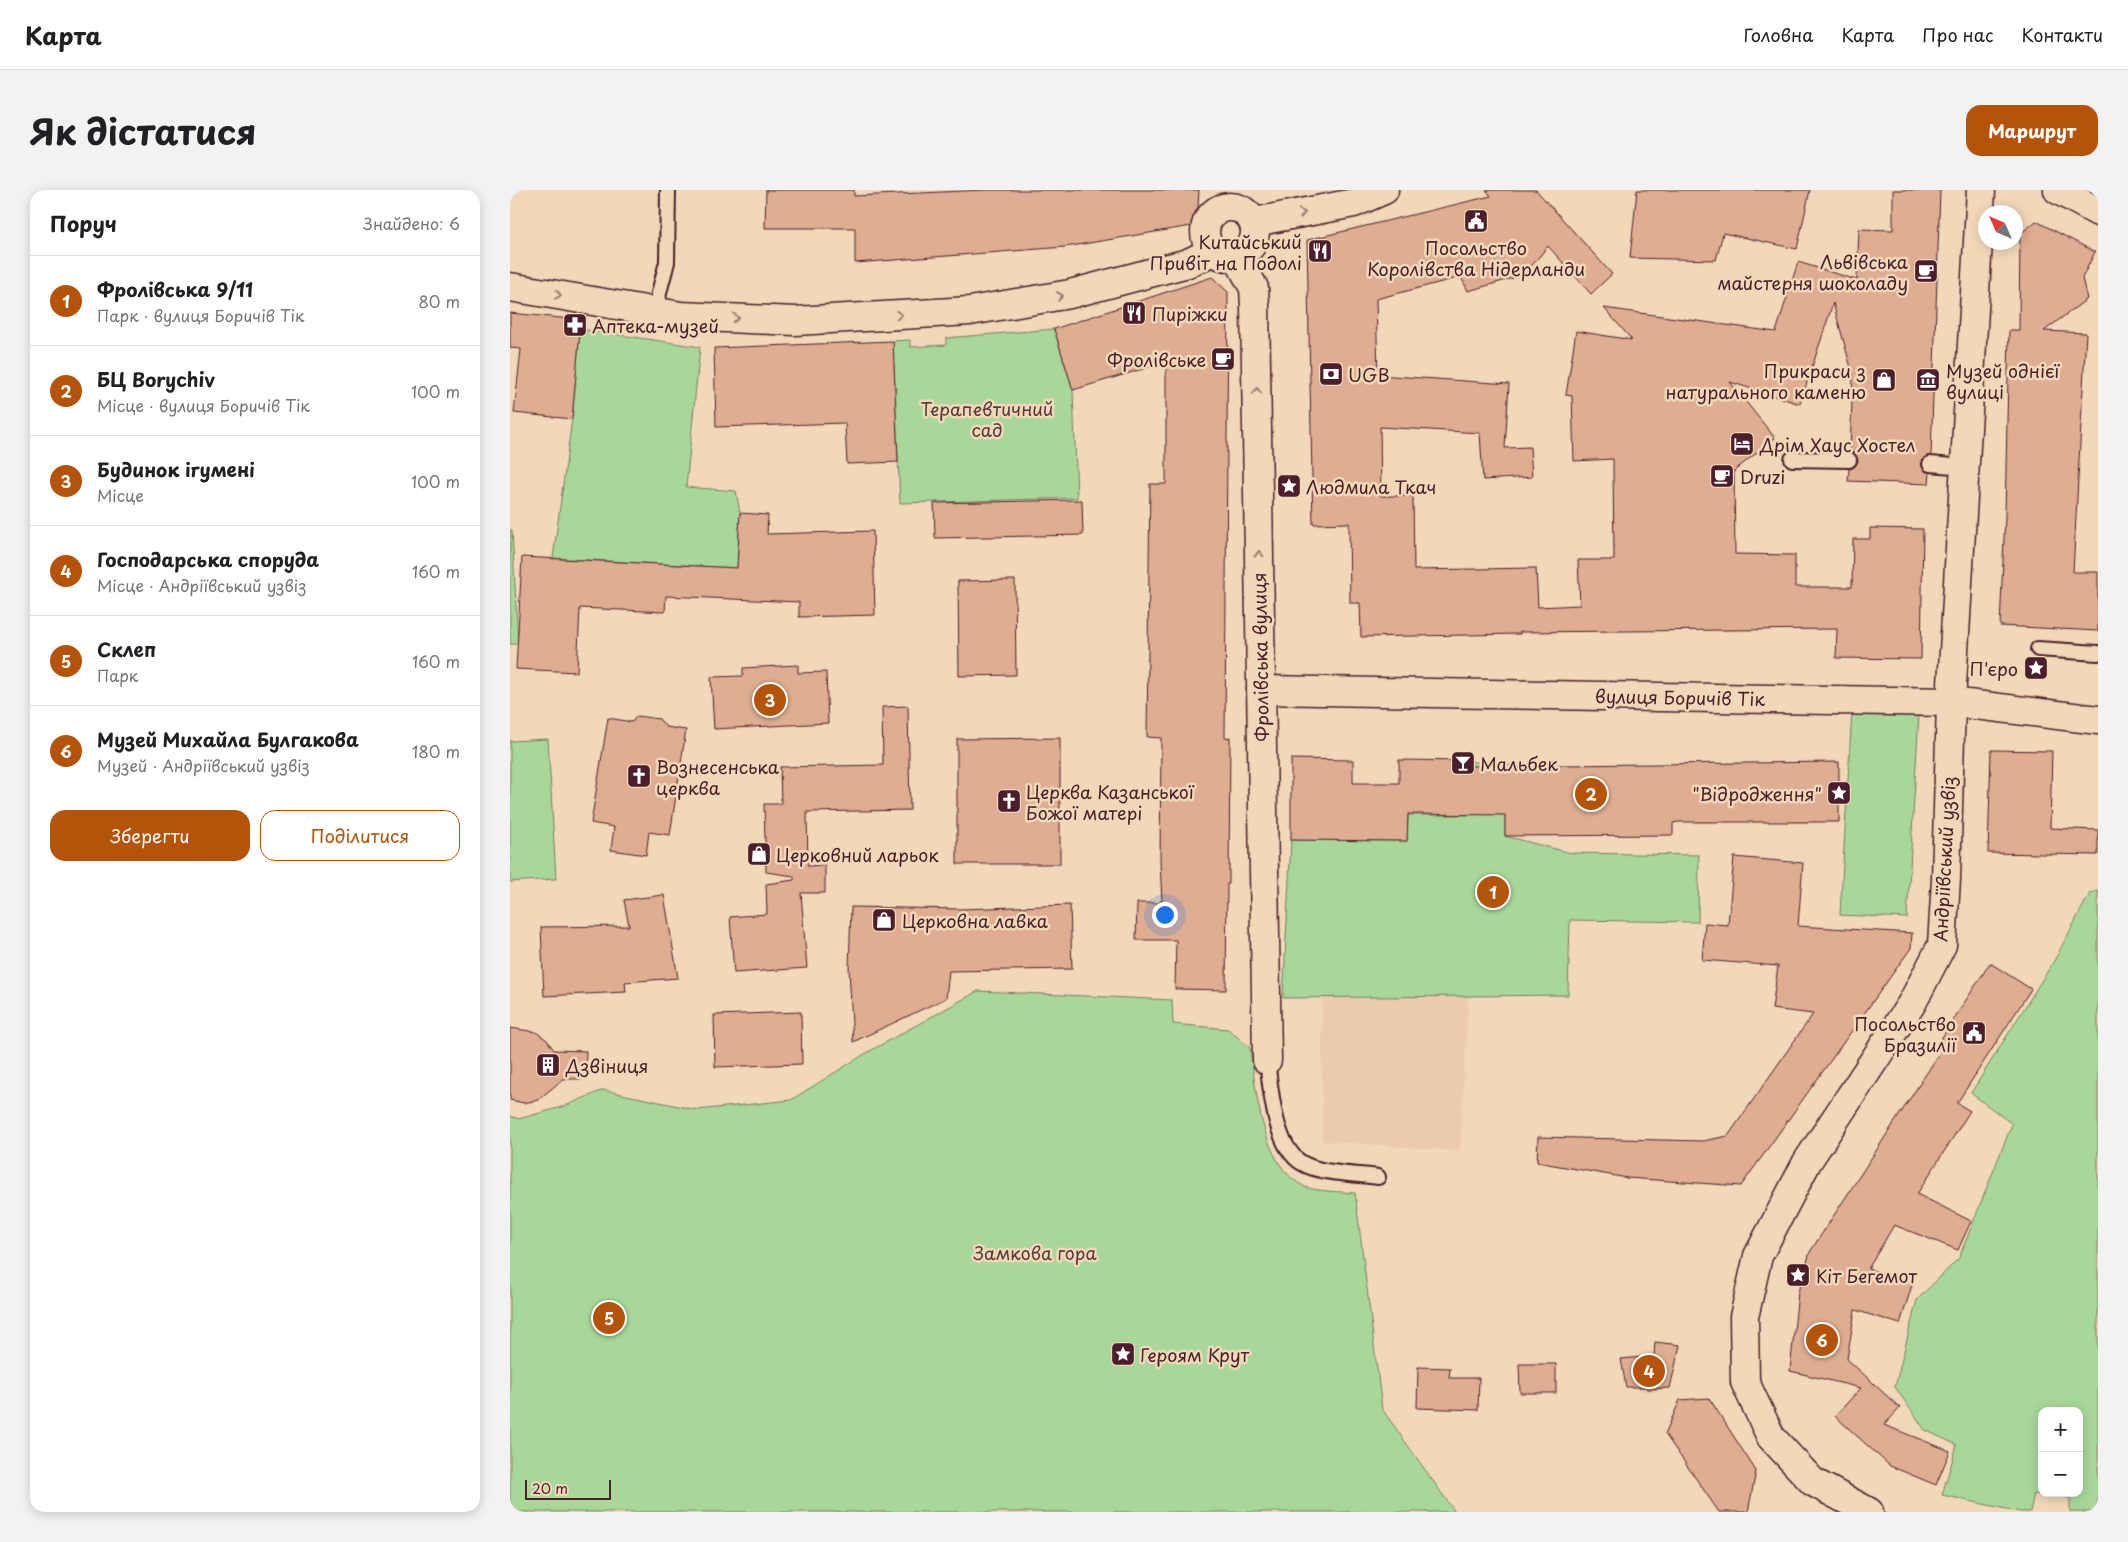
<!DOCTYPE html>
<html lang="uk">
<head>
<meta charset="utf-8">
<style>
	body { margin:0; font-family:"Playpen Sans",sans-serif; background:#f2f2f2; color:#202124 }
	.controls { position:absolute; right:15px; bottom:15px; display:grid; overflow:hidden; border-radius:10px; box-shadow:0 2px 12px #0003 }
	.controls button { width:45px; height:45px; display:grid; place-items:center; padding:0; border:0; border-bottom:1px solid #e0e0e0; background:#fff; color:#202124; font:25px sans-serif }
	.compass { position:absolute; left:1468px; top:15px; width:45px; height:45px; border-radius:50%; background:#fff; box-shadow:0 2px 12px #0003; rotate:315deg }
	.scale { position:absolute; left:15px; bottom:12px; width:86px; box-sizing:border-box; padding-left:5px; border:2px solid #4a1f2b; border-top:0; font-size:14px; line-height:18px; white-space:nowrap; color:#4a1f2b; -webkit-text-stroke:4px #f1d8b8; paint-order:stroke }
	.you { position:absolute; left:654px; top:724px; width:18px; height:18px; margin:-12px; border:4px solid #fff; border-radius:50%; background:#1a73e8; box-shadow:0 0 0 8px #1a73e833 }
	.badge { display:grid; place-items:center; width:32px; height:32px; border-radius:50%; background:#b45309; color:#fff; font-size:16px; font-weight:700 }
	.pin { position:absolute; translate:-50% -50%; border:2px solid #fff; box-shadow:0 1px 5px #0006 }
	.list { margin:0; padding:0; list-style:none }
	h2 { display:flex; justify-content:space-between; align-items:center; height:65px; margin:0; padding:0 20px; font-size:21px }
	h2 small { font-size:16px; font-weight:400; color:#757577 }
	.list li { display:grid; grid-template-columns:32px 1fr auto; gap:15px; align-items:center; box-sizing:border-box; height:90px; padding:0 20px; border-top:1px solid #e0e0e0 }
	.list b { display:block; font-size:19px; white-space:nowrap }
	.list p { margin:0; font-size:16px; white-space:nowrap; color:#757577 }
	.list em { font-size:16px; font-style:normal; color:#757577 }
	.actions { display:flex; gap:10px; padding:15px 20px }
	.actions a { flex:1; padding:11px 0; border:1px solid #b45309; border-radius:15px; text-align:center; font-size:18px; color:#b45309 }
	.actions .main { background:#b45309; color:#fff }
	.map { position:relative; flex:none; width:1588px; height:1322px; overflow:hidden; border-radius:15px }
	header { display:flex; align-items:center; gap:30px; box-sizing:border-box; height:70px; padding:0 25px; background:#fff; border-bottom:1px solid #e0e0e0 }
	header strong { font-size:24px }
	nav { display:flex; gap:28px; margin-inline-start:auto; font-size:18px }
	.intro { display:flex; align-items:center; justify-content:space-between; box-sizing:border-box; height:120px; padding:0 30px }
	h1 { margin:0; font-size:35px }
	.button { padding:12px 22px; border-radius:15px; background:#b45309; color:#fff; font-size:18px; font-weight:700 }
	main { display:flex; gap:30px; padding:0 30px }
	aside { flex:1; background:#fff; border-radius:15px; box-shadow:0 2px 12px #0003 }
	.map>svg:first-child { display:block }
	.built { fill:#eccbac }
	.green { fill:#a7d899; stroke:#787c62; fill-rule:evenodd }
	.building { fill:#dfad91; stroke:#4a1f2b }
	.lines { fill:none; stroke-linecap:round; stroke-linejoin:round }
	.lane-casing { stroke:#4a1f2b; stroke-width:18 }
	.street-casing { stroke:#4a1f2b; stroke-width:31 }
	.secondary-casing { stroke:#4a1f2b; stroke-width:31 }
	.lane { stroke:#f1d8b8; stroke-width:14 }
	.street { stroke:#f1d8b8; stroke-width:28 }
	.secondary { stroke:#f1d8b8; stroke-width:28 }
	.oneway { stroke:#9e7c72 }
	.labels { text-anchor:middle; dominant-baseline:central; stroke-width:5; stroke-linejoin:round; paint-order:stroke }
	.poi-label { font-size:18px; fill:#4a1f2b; stroke:#f1d8b8; text-anchor:start }
	.park-label { font-size:18px; fill:#583b3c; stroke:#f1d8b8 }
	.street-label { font-size:18px; fill:#4a1f2b; stroke:#f1d8b8 }
</style>
</head>
<body>
<header>
<strong>Карта</strong>
<nav><a>Головна</a><a>Карта</a><a>Про нас</a><a>Контакти</a></nav>
</header>
<div class="intro"><h1>Як дістатися</h1><a class="button">Маршрут</a></div>
<main>
<aside>
<h2>Поруч<small>Знайдено: 6</small></h2>
<ul class="list">
<li><span class="badge">1</span><div><b>Фролівська 9/11</b><p>Парк · вулиця Боричів Тік</p></div><em>80 m</em></li>
<li><span class="badge">2</span><div><b>БЦ Borychiv</b><p>Місце · вулиця Боричів Тік</p></div><em>100 m</em></li>
<li><span class="badge">3</span><div><b>Будинок ігумені</b><p>Місце</p></div><em>100 m</em></li>
<li><span class="badge">4</span><div><b>Господарська споруда</b><p>Місце · Андріївський узвіз</p></div><em>160 m</em></li>
<li><span class="badge">5</span><div><b>Склеп</b><p>Парк</p></div><em>160 m</em></li>
<li><span class="badge">6</span><div><b>Музей Михайла Булгакова</b><p>Музей · Андріївський узвіз</p></div><em>180 m</em></li>
</ul>
<div class="actions"><a class="main">Зберегти</a><a>Поділитися</a></div>
</aside>
<div class="map">
<svg width="1588" height="1322" viewBox="0 0 1588 1322">
	<rect width="100%" height="100%" fill="#f1d8b8"/>
	<filter id="ink" filterUnits="userSpaceOnUse"><feTurbulence type="fractalNoise" baseFrequency=".02" numOctaves="2"/><feDisplacementMap in="SourceGraphic" scale="10" xChannelSelector="R" yChannelSelector="G"/><feConvolveMatrix kernelMatrix="1 2 1 2 8 2 1 2 1" color-interpolation-filters="sRGB"/></filter>
	<g filter="url(#ink)">
		<!-- built -->
		<polygon class="built" points="781,650 959,799 950,961 812,951 812,808 785,808"/>
		<!-- green -->
		<g class="green">
			<polygon points="70,139 190,157 176,297 226,301 230,323 227,378 43,368 62,229"/>
			<polygon points="544,139 563,200 567,308 390,313 383,151 400,150 400,157 436,155 436,148"/>
			<polygon points="0,340 2,340 8,454 0,454"/>
			<polygon points="1342,521 1409,524 1397,728 1330,725"/>
			<polygon points="38,549 46,689 0,692 0,551"/>
			<polygon points="958,571 994,576 995,646 1061,663 1189,665 1188,732 1060,730 1058,805 773,808 781,650 897,651 898,625 957,625"/>
			<path d="M1588,701V1322H1560V1308L1524,1304L1520,1322H1510L1432,1305L1447,1255L1415,1240L1385,1197L1407,1110L1449,1068L1502,934L1461,903L1544,771L1580,703ZM1532,1221H1569V1303H1532Z"/>
			<path d="M468,801L662,810L663,834L718,839L740,858C746,899 751,977 795,997C804,1001 833,1002 845,1003L872,1219L945,1322H0V926L9,929L55,916L93,900L187,920L281,910L358,862Z"/>
		</g>
		<!-- building -->
		<g class="building">
			<polygon points="256,0 344,0 344,6 476,0 689,0 687,35 555,57 345,73 345,38 255,38"/>
			<polygon points="976,0 1026,0 1102,84 1081,104 1038,56 1014,85 958,101 951,87 866,109 868,185 999,194 995,258 1020,257 1022,287 973,290 970,243 870,237 871,306 903,306 904,380 1026,378 1028,417 1070,415 1068,370 1104,370 1103,269 1064,271 1062,206 1056,205 1066,141 1122,150 1094,118 1266,142 1288,72 1347,90 1349,39 1383,40 1383,0 1430,0 1421,265 1413,269 1411,274 1415,281 1420,283 1419,294 1338,291 1339,279 1344,277 1348,271 1346,265 1340,261 1343,185 1323,113 1290,214 1220,192 1265,248 1224,281 1225,364 1285,365 1285,397 1342,397 1343,349 1360,349 1360,338 1413,339 1411,469 1326,468 1327,439 1010,442 1010,444 851,447 850,413 840,413 839,333 803,334 797,50 981,6"/>
			<polygon points="1127,0 1300,0 1287,59 1213,43 1206,70 1120,68"/>
			<polygon points="1526,31 1585,62 1572,88 1577,109 1534,141 1576,143 1563,382 1588,382 1588,441 1490,436 1495,326 1499,140 1509,140 1510,44"/>
			<polygon points="702,87 718,102 715,548 720,547 719,694 717,694 716,800 665,799 666,750 626,750 627,713 650,713 650,711 652,711 650,673 651,548 637,547 640,294 656,294 656,172 563,200 544,139"/>
			<polygon points="0,123 71,130 62,229 4,223 11,159 0,158"/>
			<polygon points="383,151 388,272 337,274 335,233 206,237 204,158"/>
			<polygon points="572,310 573,345 425,348 424,313"/>
			<polygon points="230,323 258,325 257,344 363,341 365,425 289,427 289,412 156,406 155,422 70,418 67,482 6,479 12,367 227,378"/>
			<polygon points="505,390 506,485 449,486 448,391"/>
			<polygon points="288,475 288,483 316,482 318,533 204,539 201,487 233,486 233,478"/>
			<polygon points="398,516 400,620 297,622 298,676 315,675 315,703 291,703 297,778 224,783 220,727 257,724 256,694 284,690 284,686 256,682 254,614 271,614 270,577 373,575 372,517"/>
			<polygon points="127,526 149,529 156,537 176,540 160,645 139,642 136,665 101,660 104,637 81,633 98,528 122,532"/>
			<polygon points="550,548 550,674 447,674 447,549"/>
			<polygon points="1481,560 1542,561 1540,638 1588,640 1588,665 1478,663"/>
			<polygon points="781,569 843,570 843,593 889,593 889,570 958,571 958,576 1329,572 1329,632 1168,632 1163,633 1163,645 995,646 995,625 898,624 897,651 781,650"/>
			<polygon points="1224,667 1293,673 1288,736 1402,743 1401,758 1231,996 1117,988 1027,972 1028,947 1193,951 1218,946 1303,824 1262,819 1268,776 1192,770 1195,733 1218,735"/>
			<polygon points="154,705 168,788 115,792 116,802 34,806 31,737 119,736 114,710"/>
			<polygon points="560,715 562,779 439,781 436,808 343,852 339,779 341,717 451,719"/>
			<polygon points="1480,773 1521,799 1447,913 1460,921 1407,1004 1461,1031 1448,1060 1384,1035 1358,1079 1403,1092 1390,1134 1345,1120 1337,1169 1390,1218 1374,1235 1440,1261 1426,1295 1380,1276 1325,1226 1351,1198 1280,1181 1288,1102 1300,1062 1435,855 1429,852"/>
			<polygon points="291,822 292,874 205,877 204,825"/>
			<polygon points="0,838 26,842 37,850 44,860 76,861 75,889 53,889 28,910 14,913 0,910"/>
			<polygon points="1145,1152 1170,1155 1160,1198 1138,1199 1136,1197 1116,1197 1111,1169 1144,1166"/>
			<polygon points="1009,1174 1046,1174 1046,1203 1010,1203"/>
			<polygon points="908,1177 940,1178 939,1188 969,1188 968,1220 907,1218"/>
			<polygon points="1199,1208 1246,1281 1238,1322 1209,1322 1155,1244 1170,1210"/>
		</g>
		<g class="lines">
			<defs>
				<g id="lane">
					<polyline points="147,122 149,103 157,72 158,0"/>
					<polyline points="1282,269 1339,270"/>
					<polyline points="1420,274 1454,277"/>
					<polyline points="1528,459 1588,463"/>
					<path d="M757,870C761,900 764,956 792,973C810,984 847,984 868,987"/>
				</g>
				<g id="street">
					<circle cx="720" cy="42" r="25"/>
					<polyline points="744,32 844,13 874,0"/>
					<polyline points="727,67 744,98 745,115 757,870"/>
					<polyline points="0,97 171,126 285,131 460,121 560,104 678,73 703,61"/>
					<polyline points="751,500 1441,512 1588,530"/>
					<polyline points="1359,1322 1303,1292 1261,1247 1235,1192 1234,1127 1248,1066 1297,972 1402,813 1432,755 1436,689 1441,512 1471,0"/>
				</g>
				<polyline id="secondary" points="1548,0 1588,22"/>
			</defs>
			<!-- lane casing -->
			<use href="#lane" class="lane-casing"/>
			<!-- street casing -->
			<use href="#street" class="street-casing"/>
			<!-- secondary casing -->
			<use href="#secondary" class="secondary-casing"/>
			<!-- lane -->
			<use href="#lane" class="lane"/>
			<!-- street -->
			<use href="#street" class="street"/>
			<!-- secondary -->
			<use href="#secondary" class="secondary"/>
		</g>
		<!-- one-way arrows -->
		<defs><path id="oneway-chevron" d="M-2-3.5L2.5 0L-2 3.5" fill="none" stroke-width="1.6" stroke-linecap="round" stroke-linejoin="round" transform="scale(1.25)"/></defs>
		<g class="oneway">
			<use href="#oneway-chevron" transform="translate(792 23) rotate(-11)"/>
			<use href="#oneway-chevron" transform="translate(48 105) rotate(10)"/>
			<use href="#oneway-chevron" transform="translate(550 106) rotate(-9)"/>
			<use href="#oneway-chevron" transform="translate(389 125) rotate(-3)"/>
			<use href="#oneway-chevron" transform="translate(226 128) rotate(2)"/>
			<use href="#oneway-chevron" transform="translate(747 201) rotate(-91)"/>
			<use href="#oneway-chevron" transform="translate(749 364) rotate(-91)"/>
		</g>
	</g>
	<!-- icons -->
	<defs>
		<symbol id="civic-square" viewBox="-11 -11 22 22"><rect x="-9" y="-9" width="18" height="18" rx="4" fill="#4a1f2b" stroke="#f1d8b8"/><path d="M-.6-6.5H3V-4.5H.6V-3L4-1V1h2V6H-6V1h2V-1L-.6-3ZM-1.2 2.5V6h2.4V2.5Z" fill="#fff"/></symbol>
		<symbol id="restaurant-square" viewBox="-11 -11 22 22"><rect x="-9" y="-9" width="18" height="18" rx="4" fill="#4a1f2b" stroke="#f1d8b8"/><path d="M-5-6h1v4h1v-4h1v4h1v-4h1v5L-1.5 .5V6h-2V.5L-5-1ZM5-6V6H3V1.5H1.5Q1.5-4 5-6Z" fill="#fff"/></symbol>
		<symbol id="cafe-square" viewBox="-11 -11 22 22"><rect x="-9" y="-9" width="18" height="18" rx="4" fill="#4a1f2b" stroke="#f1d8b8"/><path d="M-5.5-4.5H6V0H3Q3 3.5 0 3.5H-2.5Q-5.5 3.5-5.5 0ZM3-3.2v2h1.7v-2ZM-6 4.5H4V6H-6Z" fill="#fff"/></symbol>
		<symbol id="pharmacy-square" viewBox="-11 -11 22 22"><rect x="-9" y="-9" width="18" height="18" rx="4" fill="#4a1f2b" stroke="#f1d8b8"/><path d="M-2-6h4v4h4v4h-4v4h-4v-4h-4v-4h4Z" fill="#fff"/></symbol>
		<symbol id="bank-square" viewBox="-11 -11 22 22"><rect x="-9" y="-9" width="18" height="18" rx="4" fill="#4a1f2b" stroke="#f1d8b8"/><path d="M-6-4H6V4H-6ZM0-2.3a2.3 2.3 0 1 0 0 4.6a2.3 2.3 0 1 0 0-4.6Z" fill="#fff"/></symbol>
		<symbol id="shop-square" viewBox="-11 -11 22 22"><rect x="-9" y="-9" width="18" height="18" rx="4" fill="#4a1f2b" stroke="#f1d8b8"/><path d="M-5-2.5h2.3a2.7 3.5 0 0 1 5.4 0H5L5.5 6h-11ZM-1.5-2.5h3a1.5 2.3 0 0 0-3 0Z" fill="#fff"/></symbol>
		<symbol id="museum-square" viewBox="-11 -11 22 22"><rect x="-9" y="-9" width="18" height="18" rx="4" fill="#4a1f2b" stroke="#f1d8b8"/><path d="M0-6L6-3V-2H-6V-3ZM-5-1h2V3h-2ZM-1-1h2V3h-2ZM3-1h2V3H3ZM-6 4H6V6H-6Z" fill="#fff"/></symbol>
		<symbol id="hotel-square" viewBox="-11 -11 22 22"><rect x="-9" y="-9" width="18" height="18" rx="4" fill="#4a1f2b" stroke="#f1d8b8"/><path d="M-6-4.5h1.5V1H6V5H4.5V3h-9V5H-6ZM-4 0a1.8 1.8 0 1 1 3.6 0ZM.5 0V-2.5h3Q6-2.5 6 0Z" fill="#fff"/></symbol>
		<symbol id="sight-square" viewBox="-11 -11 22 22"><rect x="-9" y="-9" width="18" height="18" rx="4" fill="#4a1f2b" stroke="#f1d8b8"/><path d="M0-6L1.8-2.2L6-1.7L2.9 1.2L3.7 5.4L0 3.3L-3.7 5.4L-2.9 1.2L-6-1.7L-1.8-2.2Z" fill="#fff"/></symbol>
		<symbol id="bar-square" viewBox="-11 -11 22 22"><rect x="-9" y="-9" width="18" height="18" rx="4" fill="#4a1f2b" stroke="#f1d8b8"/><path d="M-6-5H6L.8 .8V4.5H3.5V6h-7V4.5H-.8V.8Z" fill="#fff"/></symbol>
		<symbol id="church-square" viewBox="-11 -11 22 22"><rect x="-9" y="-9" width="18" height="18" rx="4" fill="#4a1f2b" stroke="#f1d8b8"/><path d="M-1.2-6h2.4v3.5h3.3v2.4h-3.3V6h-2.4V-.1h-3.3v-2.4h3.3Z" fill="#fff"/></symbol>
		<symbol id="building-square" viewBox="-11 -11 22 22"><rect x="-9" y="-9" width="18" height="18" rx="4" fill="#4a1f2b" stroke="#f1d8b8"/><path d="M-4-6H4V6H1V3H-1V6H-4ZM-2.5-4.3h1.7v1.8h-1.7ZM.8-4.3h1.7v1.8H.8ZM-2.5-1h1.7V.8h-1.7ZM.8-1h1.7V.8H.8Z" fill="#fff"/></symbol>
	</defs>
	<g fill-rule="evenodd">
		<use href="#civic-square" x="952" y="17" width="28" height="28"/>
		<use href="#restaurant-square" x="796" y="47" width="28" height="28"/>
		<use href="#cafe-square" x="1402" y="67" width="28" height="28"/>
		<use href="#restaurant-square" x="610" y="109" width="28" height="28"/>
		<use href="#pharmacy-square" x="51" y="121" width="28" height="28"/>
		<use href="#cafe-square" x="699" y="155" width="28" height="28"/>
		<use href="#bank-square" x="807" y="170" width="28" height="28"/>
		<use href="#shop-square" x="1360" y="176" width="28" height="28"/>
		<use href="#museum-square" x="1404" y="176" width="28" height="28"/>
		<use href="#hotel-square" x="1218" y="240" width="28" height="28"/>
		<use href="#cafe-square" x="1198" y="272" width="28" height="28"/>
		<use href="#sight-square" x="765" y="282" width="28" height="28"/>
		<use href="#sight-square" x="1512" y="464" width="28" height="28"/>
		<use href="#bar-square" x="939" y="559" width="28" height="28"/>
		<use href="#church-square" x="115" y="572" width="28" height="28"/>
		<use href="#sight-square" x="1315" y="589" width="28" height="28"/>
		<use href="#church-square" x="485" y="597" width="28" height="28"/>
		<use href="#shop-square" x="235" y="650" width="28" height="28"/>
		<use href="#shop-square" x="360" y="716" width="28" height="28"/>
		<use href="#civic-square" x="1450" y="829" width="28" height="28"/>
		<use href="#building-square" x="24" y="861" width="28" height="28"/>
		<use href="#sight-square" x="1274" y="1071" width="28" height="28"/>
		<use href="#sight-square" x="599" y="1150" width="28" height="28"/>
	</g>
	<g class="labels">
		<!-- poi labels -->
		<g class="poi-label">
			<text x="792" y="51" text-anchor="end">Китайський<tspan x="792" dy="21">Привіт на Подолі</tspan></text>
			<text x="966" y="57" text-anchor="middle">Посольство<tspan x="966" dy="21">Королівства Нідерланди</tspan></text>
			<text x="1398" y="71" text-anchor="end">Львівська<tspan x="1398" dy="21">майстерня шоколаду</tspan></text>
			<text x="642" y="123">Пиріжки</text>
			<text x="82" y="135">Аптека-музей</text>
			<text x="696" y="169" text-anchor="end">Фролівське</text>
			<text x="1356" y="180" text-anchor="end">Прикраси з<tspan x="1356" dy="21">натурального каменю</tspan></text>
			<text x="1436" y="180">Музей однієї<tspan x="1436" dy="21">вулиці</tspan></text>
			<text x="838" y="184">UGB</text>
			<text x="1250" y="254">Дрім Хаус Хостел</text>
			<text x="1230" y="286">Druzi</text>
			<text x="796" y="296">Людмила Ткач</text>
			<text x="1508" y="478" text-anchor="end">П'єро</text>
			<text x="970" y="573">Мальбек</text>
			<text x="146" y="576">Вознесенська<tspan x="146" dy="21">церква</tspan></text>
			<text x="516" y="601">Церква Казанської<tspan x="516" dy="21">Божої матері</tspan></text>
			<text x="1312" y="603" text-anchor="end">"Відродження"</text>
			<text x="266" y="664">Церковний ларьок</text>
			<text x="392" y="730">Церковна лавка</text>
			<text x="1446" y="833" text-anchor="end">Посольство<tspan x="1446" dy="21">Бразилії</tspan></text>
			<text x="56" y="875">Дзвіниця</text>
			<text x="1306" y="1085">Кіт Бегемот</text>
			<text x="630" y="1164">Героям Крут</text>
		</g>
		<!-- park labels -->
		<g class="park-label">
			<text x="477" y="218">Терапевтичний<tspan x="477" dy="21">сад</tspan></text>
			<text x="525" y="1062">Замкова гора</text>
		</g>
		<!-- street labels -->
		<g class="street-label">
			<text transform="translate(750 467) rotate(-91)">Фролівська вулиця</text>
			<text transform="translate(1170 507) rotate(1)">вулиця Боричів Тік</text>
			<text transform="translate(1434 669) rotate(-87)">Андріївський узвіз</text>
		</g>
	</g>
</svg>
<div class="controls">
<button>+</button>
<button>−</button>
</div>
<svg class="compass" viewBox="-18 -18 36 36"><path d="M0-13l5 13h-10z" fill="#e53935"/><path d="M0 13l5-13h-10z" fill="#757577"/></svg>
<div class="scale">20 m</div>
<div class="you"></div>
<div class="pin badge" style="left:983px;top:702px">1</div>
<div class="pin badge" style="left:1081px;top:604px">2</div>
<div class="pin badge" style="left:260px;top:510px">3</div>
<div class="pin badge" style="left:1139px;top:1181px">4</div>
<div class="pin badge" style="left:99px;top:1128px">5</div>
<div class="pin badge" style="left:1312px;top:1150px">6</div>
</div>
</main>
</body>
</html>
